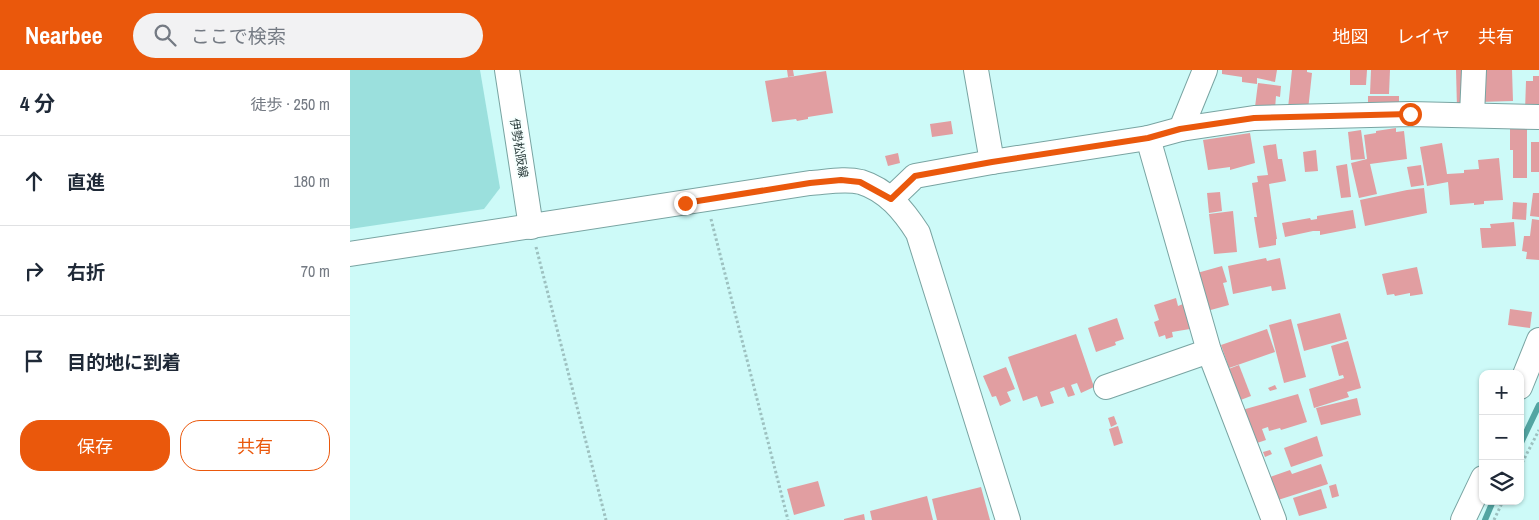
<!DOCTYPE html>
<html lang="ja">
<head>
<meta charset="utf-8">
<style>
	body { margin:0; font-family:"Archivo Narrow","Noto Sans JP",sans-serif; background:#f2f2f3; color:#1f2937 }
	.controls { position:absolute; right:15px; bottom:15px; display:grid; overflow:hidden; border-radius:10px; box-shadow:0 1px 4px #0004 }
	.controls button { width:45px; height:45px; display:grid; place-items:center; padding:0; border:0; border-bottom:1px solid #e0e1e3; background:#fff; color:#1f2937; font:25px sans-serif }
	.stop { position:absolute; width:15px; height:15px; margin:-11px; border:4px solid #ea580c; border-radius:50%; background:#fff }
	.stop.end { background:#ea580c; border-color:#fff; box-shadow:0 1px 5px #0008 }
	.list { margin:0; padding:0; list-style:none }
	h2 { display:flex; justify-content:space-between; align-items:center; height:65px; margin:0; padding:0 20px; font-size:21px }
	h2 small { font-size:16px; font-weight:400; color:#747a83 }
	.list li { display:grid; grid-template-columns:32px 1fr auto; gap:15px; align-items:center; box-sizing:border-box; height:90px; padding:0 20px; border-top:1px solid #e0e1e3 }
	.list b { display:block; font-size:19px; white-space:nowrap }
	.list em { font-size:16px; font-style:normal; color:#747a83 }
	.actions { display:flex; gap:10px; padding:15px 20px }
	.actions a { flex:1; padding:11px 0; border:1px solid #ea580c; border-radius:20px; text-align:center; font-size:18px; color:#ea580c }
	.actions .main { background:#ea580c; color:#fff }
	.icon { flex:none; width:28px; height:28px; fill:none; stroke:currentColor; stroke-width:2; stroke-linecap:round; stroke-linejoin:round }
	.map { position:relative; flex:none; width:1189px; height:450px; overflow:hidden }
	header { display:flex; align-items:center; gap:30px; box-sizing:border-box; height:70px; padding:0 25px; background:#ea580c; color:#fff }
	header strong { font-size:24px }
	nav { display:flex; gap:28px; margin-inline-start:auto; font-size:18px }
	.search { width:350px; height:45px; background:#f2f2f3; display:flex; align-items:center; gap:12px; box-sizing:border-box; padding:0 18px; border-radius:28px; color:#747a83; font-size:19px }
	main { display:flex }
	aside { flex:1; background:#fff }
	.map>svg:first-child { display:block }
	.green { fill:#9be0dd }
	.lines { fill:none; stroke-linecap:round; stroke-linejoin:round }
	.stream { stroke:#53a5a2; stroke-width:6 }
	.building { fill:#e19ea1 }
	.minor-casing { stroke:#79a4a2; stroke-width:26 }
	.path { stroke:#9dc1c0; stroke-width:3; stroke-dasharray:2.5 2.5; stroke-linecap:butt }
	.minor { stroke:#fff; stroke-width:24 }
	.route { stroke:#ea580c; stroke-width:6 }
	.labels { text-anchor:middle; dominant-baseline:central; stroke-width:4; stroke-linejoin:round; paint-order:stroke }
	.street-label { font-size:12px; fill:#2c3e3d; stroke:#f6fffe }
</style>
</head>
<body>
<header>
<strong>Nearbee</strong>
<div class="search"><svg class="icon" aria-label="search" viewBox="0 0 24 24"><circle cx="10" cy="10" r="6"/><path d="M15 15l6 6"/></svg>ここで検索</div>
<nav><a>地図</a><a>レイヤ</a><a>共有</a></nav>
</header>
<main>
<aside>
<h2>4 分<small>徒歩 · 250 m</small></h2>
<ul class="list">
<li><svg class="icon" aria-label="ahead" viewBox="0 0 24 24"><path d="M12 20V5M6 11l6-6 6 6"/></svg><div><b>直進</b></div><em>180 m</em></li>
<li><svg class="icon" aria-label="right" viewBox="0 0 24 24"><path d="M7 20v-9h11M14 6l5 5-5 5"/></svg><div><b>右折</b></div><em>70 m</em></li>
<li><svg class="icon" aria-label="arrive" viewBox="0 0 24 24"><path d="M6 21V4h12l-3 4 3 4H6"/></svg><div><b>目的地に到着</b></div></li>
</ul>
<div class="actions"><a class="main">保存</a><a>共有</a></div>
</aside>
<div class="map">
<svg width="1189" height="450" viewBox="0 0 1189 450">
	<rect width="100%" height="100%" fill="#cdfaf8"/>
	<!-- green -->
	<polygon class="green" points="0,0 130,0 150,118 134,139 0,159"/>
	<g class="lines">
		<!-- stream -->
		<g class="stream">
			<polyline points="1170,375 1189,335"/>
			<polyline points="1135,450 1143,431"/>
		</g>
	</g>
	<!-- building -->
	<g class="building">
		<polygon points="437,0 443,0 444,6 438,7"/>
		<polygon points="872,0 927,0 925,12 907,8 907,14 892,12 892,7 872,4"/>
		<polygon points="942,0 957,0 957,2 962,3 958,40 938,38"/>
		<polygon points="1000,0 1017,0 1016,15 1000,15"/>
		<polygon points="1021,0 1040,0 1039,24 1020,24"/>
		<polygon points="1106,0 1116,0 1117,37 1107,38"/>
		<polygon points="1129,0 1162,0 1163,31 1129,32"/>
		<polygon points="476,1 483,43 458,47 458,49 447,51 446,49 422,52 415,11"/>
		<polygon points="1183,6 1189,6 1189,41 1175,41 1176,11 1183,11"/>
		<polygon points="908,13 931,16 930,27 926,26 925,39 905,37"/>
		<polygon points="1018,26 1049,26 1049,39 1018,38"/>
		<polygon points="601,51 603,64 582,67 580,54"/>
		<polygon points="1160,57 1177,57 1177,108 1163,108 1163,80 1160,80"/>
		<polygon points="1046,58 1046,62 1054,61 1057,89 1020,94 1027,124 1009,128 1001,93 1017,89 1014,65 1026,63 1026,61"/>
		<polygon points="1011,60 1015,89 1001,90 998,62"/>
		<polygon points="900,63 905,93 880,100 880,97 858,100 853,70"/>
		<rect x="1181" y="72" width="8" height="30"/>
		<polygon points="1092,73 1097,104 1114,103 1114,100 1129,99 1128,90 1149,88 1153,130 1134,131 1134,134 1124,135 1124,133 1100,135 1098,112 1077,116 1070,77"/>
		<polygon points="926,74 928,89 932,89 936,111 919,114 927,169 926,169 926,175 909,178 904,147 907,147 902,113 908,112 907,106 918,105 913,76"/>
		<polygon points="966,80 968,101 955,102 953,82"/>
		<polygon points="548,83 550,93 538,96 535,86"/>
		<polygon points="997,94 1001,127 991,128 986,96"/>
		<polygon points="1071,95 1074,115 1061,117 1057,97"/>
		<polygon points="1074,118 1077,143 1015,156 1010,130 1057,120"/>
		<polygon points="870,122 872,141 859,143 857,123"/>
		<polygon points="1183,123 1189,123 1189,147 1180,146"/>
		<polygon points="1163,132 1177,133 1176,150 1162,149"/>
		<polygon points="1003,140 1006,158 970,165 970,161 963,161 935,167 932,153 960,148 961,150 967,149 967,146"/>
		<polygon points="883,141 887,182 864,184 859,144"/>
		<polygon points="1182,149 1189,150 1189,190 1176,189 1177,182 1172,181 1174,166 1180,166"/>
		<polygon points="1164,152 1166,176 1132,178 1130,158 1141,158 1140,154"/>
		<polygon points="916,188 917,191 930,188 936,219 922,221 921,216 883,224 878,196"/>
		<polygon points="872,196 877,212 873,213 879,235 857,241 847,203"/>
		<polygon points="1067,197 1073,224 1060,226 1060,223 1045,226 1044,224 1037,225 1032,204"/>
		<polygon points="826,228 828,236 833,234 840,259 822,262 823,267 816,269 815,265 809,267 804,252 809,250 804,235"/>
		<polygon points="1160,239 1182,242 1180,258 1158,255"/>
		<polygon points="990,243 997,269 954,281 947,254"/>
		<polygon points="767,248 774,269 765,272 766,275 746,282 738,258"/>
		<polygon points="941,249 956,307 934,313 919,255"/>
		<polygon points="917,259 925,282 879,298 871,275"/>
		<polygon points="726,264 744,317 731,323 727,313 721,315 725,325 718,327 714,317 700,322 704,333 691,337 687,326 673,331 658,287"/>
		<polygon points="998,271 1011,318 997,322 999,327 964,338 959,319 994,308 993,305 989,306 981,276"/>
		<polygon points="889,295 901,326 888,331 876,300"/>
		<polygon points="656,297 665,319 657,322 661,331 650,336 646,326 642,327 633,306"/>
		<polygon points="925,315 927,319 920,321 918,318"/>
		<polygon points="948,324 957,352 931,360 930,358 919,361 918,357 912,359 916,370 907,373 892,340"/>
		<polygon points="1007,328 1011,345 971,355 966,338"/>
		<polygon points="764,346 767,354 761,357 758,348"/>
		<polygon points="768,356 773,373 764,376 759,359"/>
		<polygon points="967,366 973,386 941,397 934,378"/>
		<polygon points="920,380 922,384 915,387 913,382"/>
		<polygon points="971,394 978,414 928,430 920,407 940,400 942,404"/>
		<polygon points="468,411 475,436 444,445 437,419"/>
		<polygon points="986,414 989,426 982,428 979,416"/>
		<polygon points="631,417 640,450 587,450 582,429"/>
		<polygon points="971,419 977,438 949,446 943,428"/>
		<polygon points="577,426 583,450 522,450 520,441"/>
		<polygon points="514,444 515,450 494,450 494,449"/>
	</g>
	<g class="lines">
		<defs>
			<g id="minor">
				<polyline points="157,0 181,157"/>
				<polyline points="626,0 642,92"/>
				<polyline points="1122,45 1124,0"/>
				<polyline points="831,59 855,0"/>
				<polyline points="798,68 859,281 924,450"/>
				<polyline points="541,129 565,106 642,92 798,68 831,59 904,48 1060,44 1189,47"/>
				<path d="M0,184L460,113C476,112 495,108 511,112C537,120 554,141 568,163L658,450"/>
				<polyline points="756,317 859,281"/>
				<polyline points="1170,317 1189,270"/>
				<polyline points="1113,450 1133,408"/>
			</g>
		</defs>
		<!-- minor casing -->
		<use href="#minor" class="minor-casing"/>
		<!-- path -->
		<g class="path">
			<polyline points="361,149 438,450"/>
			<polyline points="186,177 256,450"/>
			<polyline points="1170,397 1189,360"/>
			<polyline points="1144,450 1153,431"/>
		</g>
		<!-- minor -->
		<use href="#minor" class="minor"/>
	</g>
	<g class="lines">
		<!-- route -->
		<polyline class="route" points="335,133 460,113 491,110 510,112 541,129 565,106 642,92 798,68 830,59 904,48 1060,44"/>
	</g>
	<g class="labels">
		<!-- street labels -->
		<g class="street-label">
			<text transform="translate(169 78) rotate(81)">伊勢松阪線</text>
		</g>
	</g>
</svg>
<div class="controls">
<button>+</button>
<button>−</button>
<button><svg class="icon" aria-label="layers" viewBox="0 0 24 24"><path d="M12 4l9 5-9 5-9-5zM3 14l9 5 9-5"/></svg></button>
</div>
<div class="stop" style="left:1060px;top:44px"></div>
<div class="stop end" style="left:335px;top:133px"></div>
</div>
</main>
</body>
</html>
